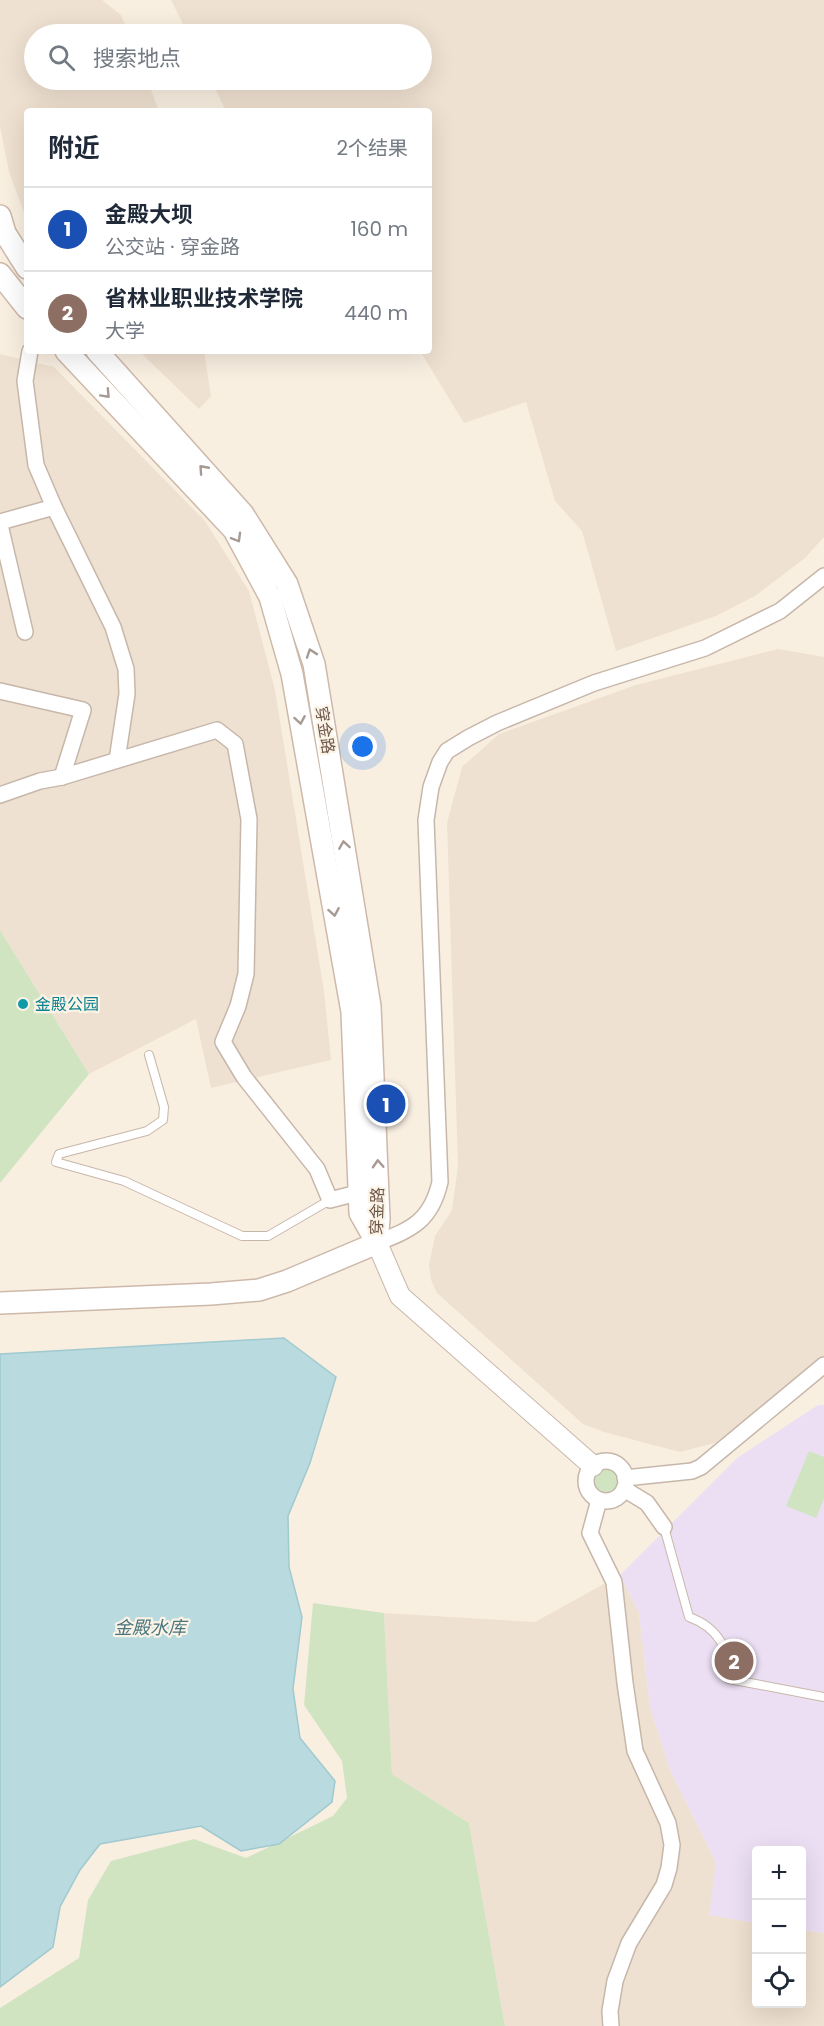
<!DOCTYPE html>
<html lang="zh">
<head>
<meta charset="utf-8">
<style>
	body { margin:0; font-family:Poppins,"Noto Sans SC",sans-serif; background:#f2f2f3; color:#1f2937 }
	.controls { position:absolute; right:18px; bottom:18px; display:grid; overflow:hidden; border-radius:6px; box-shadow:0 6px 24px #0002 }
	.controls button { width:54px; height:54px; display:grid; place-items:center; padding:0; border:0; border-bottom:2px solid #e0e1e3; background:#fff; color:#1f2937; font:30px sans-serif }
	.you { position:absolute; left:363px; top:747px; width:21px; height:21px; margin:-15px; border:4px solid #fff; border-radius:50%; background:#1a73e8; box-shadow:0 0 0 9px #1a73e833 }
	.badge { display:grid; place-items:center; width:39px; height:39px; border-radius:50%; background:#d56e54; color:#fff; font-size:20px; font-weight:700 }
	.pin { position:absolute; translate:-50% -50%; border:3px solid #fff; box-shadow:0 2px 6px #0006 }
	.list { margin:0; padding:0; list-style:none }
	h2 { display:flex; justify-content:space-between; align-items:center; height:78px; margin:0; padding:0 24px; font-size:26px }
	h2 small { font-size:20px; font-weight:400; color:#747a83 }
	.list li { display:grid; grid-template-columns:39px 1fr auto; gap:18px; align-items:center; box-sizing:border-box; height:84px; padding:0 24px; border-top:2px solid #e0e1e3 }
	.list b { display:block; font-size:22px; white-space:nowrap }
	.list p { margin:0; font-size:20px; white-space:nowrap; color:#747a83 }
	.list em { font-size:20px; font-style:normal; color:#747a83 }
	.icon { flex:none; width:33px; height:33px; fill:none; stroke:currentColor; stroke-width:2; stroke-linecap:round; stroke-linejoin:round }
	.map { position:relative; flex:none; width:824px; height:2026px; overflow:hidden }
	.search { position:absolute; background:#fff; box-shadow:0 6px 24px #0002; left:24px; top:24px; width:408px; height:66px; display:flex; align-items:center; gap:15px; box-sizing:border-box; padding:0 21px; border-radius:33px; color:#747a83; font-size:22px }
	.panel { position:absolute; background:#fff; box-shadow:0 6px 24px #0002; left:24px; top:108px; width:408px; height:246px; border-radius:6px }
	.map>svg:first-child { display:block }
	.residential { fill:#efe1d1 }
	.education { fill:#ecdff4 }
	.green { fill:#d1e4c2 }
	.water { fill:#b9dadf; stroke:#a0c9d0; stroke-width:1.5 }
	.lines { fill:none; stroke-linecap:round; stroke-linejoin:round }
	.service-casing { stroke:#c7b7aa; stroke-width:10 }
	.minor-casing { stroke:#c7b7aa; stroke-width:18 }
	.tertiary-casing { stroke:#c7b7aa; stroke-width:22 }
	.secondary-casing { stroke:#cdb9aa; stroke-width:24 }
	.service { stroke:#fff; stroke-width:8 }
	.minor { stroke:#fff; stroke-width:15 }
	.tertiary { stroke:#fff; stroke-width:20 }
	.secondary { stroke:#fff; stroke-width:21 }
	.oneway { stroke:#a79a93 }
	.culture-dot { fill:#0f9aa8; stroke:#fcf3e7; stroke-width:2 }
	.labels { text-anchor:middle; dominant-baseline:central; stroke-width:4.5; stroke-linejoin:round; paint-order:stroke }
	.street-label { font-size:16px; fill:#6d574b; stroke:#fcf3e7 }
	.culture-label { font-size:16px; fill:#0d838f; stroke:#fcf3e7; text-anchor:start }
	.water-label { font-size:18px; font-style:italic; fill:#48767e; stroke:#fcf3e7 }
</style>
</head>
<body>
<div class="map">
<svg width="824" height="2026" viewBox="0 0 824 2026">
	<rect width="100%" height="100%" fill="#f9efe1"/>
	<!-- residential -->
	<g class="residential">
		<polygon points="0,0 102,0 121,15 129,34 34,34 34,80 147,80 159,111 27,111 27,221 9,172 0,127"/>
		<polygon points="171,0 824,0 824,537 805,558 755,596 716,616 616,651 582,531 555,501 526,402 464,423 420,351 429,351 429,111 226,111 211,80 422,80 422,34 188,34"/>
		<polygon points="139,351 204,351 211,396 199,409"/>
		<polygon points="0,354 54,367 205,521 249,591 275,690 324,991 331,1060 211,1088 196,1019 89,1074 0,930"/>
		<polygon points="778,649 824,657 824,1357 715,1443 680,1452 604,1432 583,1424 437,1293 431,1280 429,1265 435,1236 452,1210 458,1166 447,823 462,767 499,734 636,685"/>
		<polygon points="620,1575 639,1613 650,1708 671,1772 716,1863 710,1915 756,1923 756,2004 802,2004 802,1930 824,1933 824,2026 505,2026 469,1823 392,1774 384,1613 535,1622"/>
	</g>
	<!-- education -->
	<polygon class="education" points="818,1405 824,1405 824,1933 802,1930 802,1850 756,1850 756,1923 709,1915 716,1863 671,1772 650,1708 639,1613 620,1575 737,1458"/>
	<!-- green -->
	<g class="green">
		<polygon points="0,930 89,1074 0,1183"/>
		<polygon points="809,1451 824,1457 824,1499 816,1518 786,1506"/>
		<circle cx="605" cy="1481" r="13"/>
		<polygon points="313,1603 384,1613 392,1774 469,1823 505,2026 0,2026 0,2008 79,1958 88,1900 111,1861 194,1839 246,1858 333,1816 347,1798 342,1761 304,1705"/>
	</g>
	<!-- water -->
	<polygon class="water" points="284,1338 336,1377 310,1463 288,1516 289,1567 302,1617 293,1689 300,1738 335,1781 332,1802 279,1844 241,1851 201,1826 100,1844 80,1870 60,1907 53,1947 0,1987 0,1354"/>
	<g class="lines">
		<defs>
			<g id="service">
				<polyline points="149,1055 164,1107 163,1120 147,1131 59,1154 56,1162 124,1181 242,1236 268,1236 330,1200"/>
				<path d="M664,1527L689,1617C717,1627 731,1650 729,1679L824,1697"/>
			</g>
			<g id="minor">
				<polyline points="30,351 25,381 36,465 54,507 113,627 126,669 127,694 117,760"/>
				<polyline points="0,522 54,507"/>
				<polyline points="0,525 25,632"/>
				<polyline points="0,691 83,710 62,777"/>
				<polyline points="0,795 40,781 62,777 217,730 235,744 249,819 246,974 238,1006 223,1042 244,1077 317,1169 330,1200 361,1192"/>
				<path d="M377,1243C412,1229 431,1221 440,1182L426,820L431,787L440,762L447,751L468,738L497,723L594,683L705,648L780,611L824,576"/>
				<circle cx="606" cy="1481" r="20"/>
				<polyline points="625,1478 692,1471 701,1467 824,1365"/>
				<polyline points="624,1489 647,1503 664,1527"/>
				<polyline points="599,1500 590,1533 614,1582 625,1683 635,1751 668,1823 672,1845 669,1868 664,1885 629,1943 615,1981 610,2011 611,2026"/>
			</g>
			<polyline id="tertiary" points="377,1243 400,1296 593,1466"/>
			<g id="secondary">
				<polyline points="0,216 5,233 27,268"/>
				<polyline points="0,274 27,308"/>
				<polyline points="66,351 234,530 270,597 292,674 352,1012 360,1213 377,1243"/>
				<polyline points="97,351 243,514 287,584 314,664 370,1006 379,1219 377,1243"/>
				<polyline points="0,1303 211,1294 259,1290 287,1281 377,1243"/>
			</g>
		</defs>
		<!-- service casing -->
		<use href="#service" class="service-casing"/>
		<!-- minor casing -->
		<use href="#minor" class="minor-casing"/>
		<!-- tertiary casing -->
		<use href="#tertiary" class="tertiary-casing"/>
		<!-- secondary casing -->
		<use href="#secondary" class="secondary-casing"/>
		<!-- service -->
		<use href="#service" class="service"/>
		<!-- minor -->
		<use href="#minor" class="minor"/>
		<!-- tertiary -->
		<use href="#tertiary" class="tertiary"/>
		<!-- secondary -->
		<use href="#secondary" class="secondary"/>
	</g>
	<!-- one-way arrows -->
	<defs><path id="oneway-chevron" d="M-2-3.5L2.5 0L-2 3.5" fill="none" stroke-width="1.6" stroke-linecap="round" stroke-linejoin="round" transform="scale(1.5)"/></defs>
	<g class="oneway">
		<use href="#oneway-chevron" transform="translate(106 394) rotate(47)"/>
		<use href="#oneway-chevron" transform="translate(203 469) rotate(-132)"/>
		<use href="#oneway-chevron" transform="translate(237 538) rotate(60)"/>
		<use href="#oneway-chevron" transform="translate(311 653) rotate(-109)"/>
		<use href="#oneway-chevron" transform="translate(300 720) rotate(80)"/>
		<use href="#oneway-chevron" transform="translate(344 845) rotate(-99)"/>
		<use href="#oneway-chevron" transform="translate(334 912) rotate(80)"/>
		<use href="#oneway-chevron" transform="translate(378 1164) rotate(-93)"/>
	</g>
	<!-- markers -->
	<circle class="culture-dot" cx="23" cy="1004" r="6"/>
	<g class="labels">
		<!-- street labels -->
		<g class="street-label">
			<text transform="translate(325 730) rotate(81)">穿金路</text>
			<text transform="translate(377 1211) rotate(-88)">穿金路</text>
		</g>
		<!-- culture labels -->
		<g class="culture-label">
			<text x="35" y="1004">金殿公园</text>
		</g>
		<!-- water labels -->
		<g class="water-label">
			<text x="150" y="1627">金殿水库</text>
		</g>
	</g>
</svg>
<div class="controls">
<button>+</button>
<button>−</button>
<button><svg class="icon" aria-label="locate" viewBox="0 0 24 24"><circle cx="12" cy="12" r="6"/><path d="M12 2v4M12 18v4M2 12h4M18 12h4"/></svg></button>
</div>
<div class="you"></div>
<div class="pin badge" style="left:386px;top:1104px;background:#1a4fb4">1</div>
<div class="pin badge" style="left:734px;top:1661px;background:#8d6e63">2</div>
<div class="search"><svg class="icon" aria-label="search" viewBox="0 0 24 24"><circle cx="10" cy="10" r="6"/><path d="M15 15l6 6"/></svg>搜索地点</div>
<section class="panel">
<h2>附近<small>2个结果</small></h2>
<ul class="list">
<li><span class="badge" style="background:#1a4fb4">1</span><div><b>金殿大坝</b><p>公交站 · 穿金路</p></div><em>160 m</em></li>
<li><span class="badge" style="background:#8d6e63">2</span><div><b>省林业职业技术学院</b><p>大学</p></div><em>440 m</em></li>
</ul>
</section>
</div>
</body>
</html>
